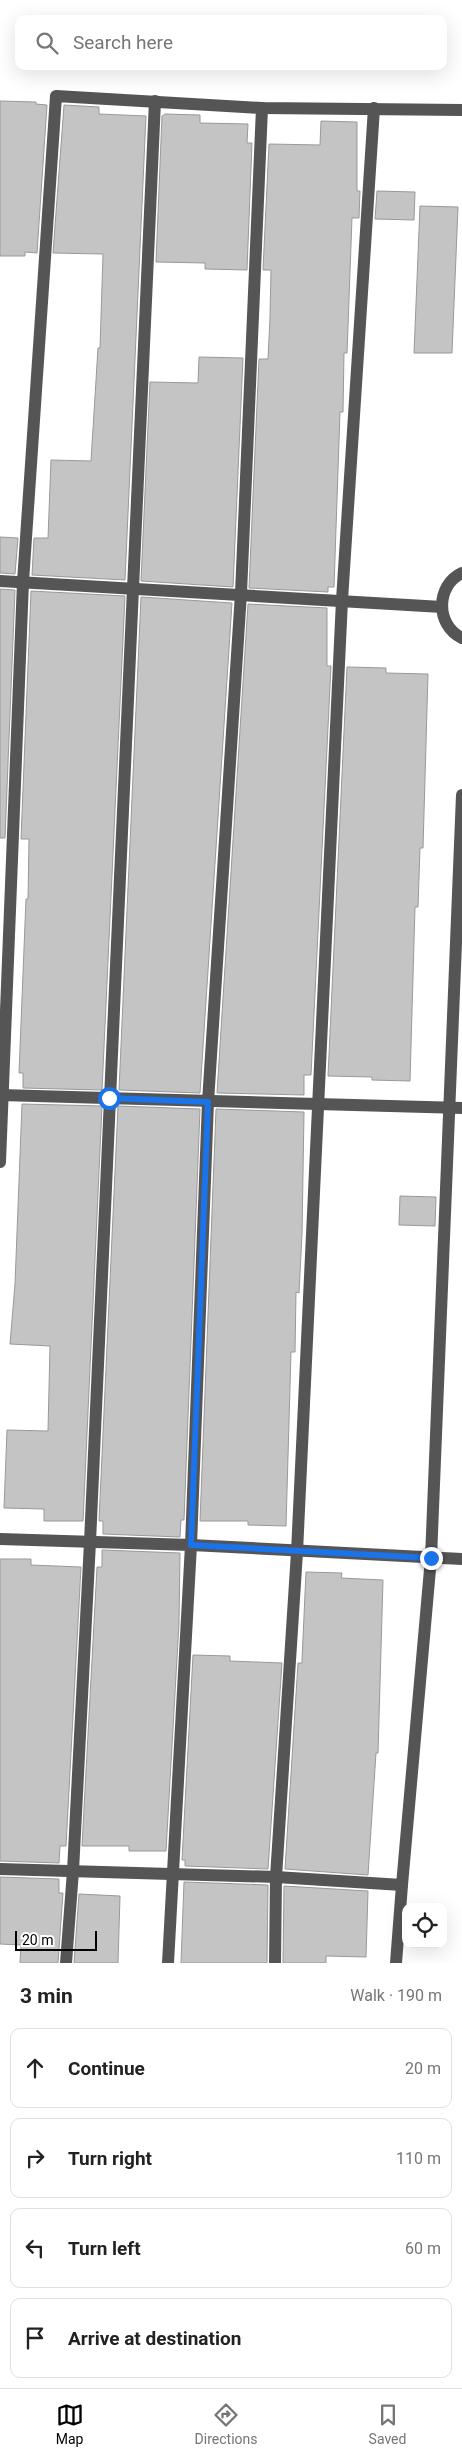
<!DOCTYPE html>
<html lang="en">
<head>
<meta charset="utf-8">
<style>
	body { margin:0; font-family:Roboto,sans-serif; background:#f6f6f6; color:#222 }
	.controls { position:absolute; right:15px; bottom:15px; display:grid; overflow:hidden; border-radius:10px; box-shadow:0 5px 20px #0002 }
	.controls button { width:45px; height:45px; display:grid; place-items:center; padding:0; border:0; border-bottom:1px solid #e0e0e0; background:#fff; color:#222; font:25px sans-serif }
	.scale { position:absolute; left:15px; bottom:12px; width:82px; box-sizing:border-box; padding-left:5px; border:2px solid #000; border-top:0; font-size:14px; line-height:18px; white-space:nowrap; color:#000; -webkit-text-stroke:4px #fff; paint-order:stroke }
	.stop { position:absolute; width:15px; height:15px; margin:-11px; border:4px solid #1a73e8; border-radius:50%; background:#fff }
	.stop.end { background:#1a73e8; border-color:#fff; box-shadow:0 1px 5px #0008 }
	.list { margin:0; padding:0; list-style:none }
	h2 { display:flex; justify-content:space-between; align-items:center; height:65px; margin:0; padding:0 20px; font-size:21px }
	h2 small { font-size:16px; font-weight:400; color:#767676 }
	.list li { display:grid; grid-template-columns:32px 1fr auto; gap:15px; align-items:center; box-sizing:border-box; height:80px; margin:0 10px 10px; padding:0 10px; border:1px solid #e0e0e0; border-radius:10px }
	.list b { display:block; font-size:19px; white-space:nowrap }
	.list em { font-size:16px; font-style:normal; color:#767676 }
	.icon { flex:none; width:28px; height:28px; fill:none; stroke:currentColor; stroke-width:2; stroke-linecap:round; stroke-linejoin:round }
	.map { position:relative; flex:none; width:462px; height:1963px; overflow:hidden }
	.search { position:absolute; background:#fff; box-shadow:0 5px 20px #0002; left:15px; right:15px; top:15px; height:55px; display:flex; align-items:center; gap:12px; box-sizing:border-box; padding:0 18px; border-radius:10px; color:#767676; font-size:19px }
	.sheet { height:425px; background:#fff }
	nav { display:flex; justify-content:space-around; align-items:center; box-sizing:border-box; height:70px; border-top:1px solid #e0e0e0; background:#fff; font-size:14px; color:#767676 }
	nav a { display:grid; justify-items:center; gap:2px }
	nav .on { color:#000 }
	.map>svg:first-child { display:block }
	.building { fill:#c4c4c4; stroke:#999 }
	.lines { fill:none; stroke-linecap:round; stroke-linejoin:round }
	.minor { stroke:#555; stroke-width:12 }
	.route { stroke:#1a73e8; stroke-width:6 }
</style>
</head>
<body>
<div class="map">
<svg width="462" height="1963" viewBox="0 0 462 1963">
	<rect width="100%" height="100%" fill="#fff"/>
	<!-- building -->
	<g class="building">
		<polygon points="0,101 36,102 36,104 47,105 37,253 25,252 25,256 0,256"/>
		<polygon points="64,105 99,107 99,114 146,116 125,580 32,575 34,538 48,538 51,460 91,461 98,348 100,348 103,254 53,253"/>
		<polygon points="165,114 200,115 200,123 248,124 247,143 252,143 247,270 205,269 205,263 156,262 162,116"/>
		<polygon points="321,121 357,122 357,191 360,191 359,218 352,218 347,353 344,353 343,412 340,412 334,587 328,587 328,592 249,588 259,359 268,359 270,318 271,270 263,270 269,144 320,145"/>
		<polygon points="377,191 415,192 414,220 375,219"/>
		<polygon points="420,206 458,207 452,353 414,353"/>
		<polygon points="199,357 243,358 233,587 141,581 150,382 198,383"/>
		<polygon points="0,537 18,538 15,574 0,573"/>
		<polygon points="0,589 15,590 5,838 0,838"/>
		<polygon points="31,591 125,596 102,1090 23,1088 23,1073 19,1073 26,899 28,899 29,839 21,839"/>
		<polygon points="141,597 232,603 200,1093 119,1090"/>
		<polygon points="248,604 327,608 327,666 331,666 311,1075 304,1075 304,1095 217,1093"/>
		<polygon points="347,667 386,668 386,673 428,674 423,848 420,848 418,907 415,907 410,1081 372,1080 372,1077 328,1076"/>
		<polygon points="22,1104 102,1106 83,1521 44,1521 44,1509 4,1508 7,1430 48,1431 50,1346 10,1344 15,1284"/>
		<polygon points="118,1106 200,1109 184,1520 181,1520 180,1537 103,1534 103,1521 99,1521"/>
		<polygon points="216,1109 304,1112 302,1234 299,1293 296,1292 295,1352 291,1352 286,1526 248,1525 248,1521 200,1521"/>
		<polygon points="400,1196 436,1197 435,1226 399,1225"/>
		<polygon points="102,1550 180,1553 179,1623 166,1851 129,1851 129,1846 82,1846 97,1567 102,1567"/>
		<polygon points="0,1559 31,1559 31,1565 81,1567 66,1846 60,1846 59,1863 0,1861"/>
		<polygon points="306,1572 342,1573 341,1578 383,1580 378,1753 376,1753 368,1875 285,1869 298,1663 302,1663 302,1660"/>
		<polygon points="193,1655 230,1656 230,1661 282,1663 268,1869 185,1866 185,1860 182,1860"/>
		<polygon points="0,1877 59,1879 59,1893 63,1893 58,1963 20,1963 21,1945 0,1944"/>
		<polygon points="184,1882 268,1885 267,1963 181,1963"/>
		<polygon points="284,1886 368,1891 366,1957 326,1956 326,1963 283,1963"/>
		<polygon points="79,1894 120,1896 118,1963 74,1963"/>
	</g>
	<g class="lines">
		<!-- minor -->
		<g class="minor">
			<path d="M462,573C436,585 435,625 462,638"/>
			<polyline points="0,581 442,607"/>
			<polyline points="0,1095 462,1108"/>
			<polyline points="0,1162 23,582 56,96 262,108 462,110"/>
			<polyline points="0,1539 191,1545 462,1559"/>
			<polyline points="0,1869 276,1877 402,1885 431,1558 462,795"/>
			<polyline points="66,1963 73,1871 90,1542 155,101"/>
			<polyline points="168,1963 191,1545 208,1102 241,593 262,108"/>
			<polyline points="275,1963 276,1877 297,1552 342,600 374,108"/>
			<polyline points="396,1963 402,1885"/>
		</g>
	</g>
	<g class="lines">
		<!-- route -->
		<polyline class="route" points="109,1098 208,1102 191,1545 431,1558"/>
	</g>
</svg>
<div class="controls">
<button><svg class="icon" aria-label="locate" viewBox="0 0 24 24"><circle cx="12" cy="12" r="6"/><path d="M12 2v4M12 18v4M2 12h4M18 12h4"/></svg></button>
</div>
<div class="scale">20 m</div>
<div class="stop" style="left:109px;top:1098px"></div>
<div class="stop end" style="left:431px;top:1558px"></div>
<div class="search"><svg class="icon" aria-label="search" viewBox="0 0 24 24"><circle cx="10" cy="10" r="6"/><path d="M15 15l6 6"/></svg>Search here</div>
</div>
<section class="sheet">
<h2>3 min<small>Walk · 190 m</small></h2>
<ul class="list">
<li><svg class="icon" aria-label="ahead" viewBox="0 0 24 24"><path d="M12 20V5M6 11l6-6 6 6"/></svg><div><b>Continue</b></div><em>20 m</em></li>
<li><svg class="icon" aria-label="right" viewBox="0 0 24 24"><path d="M7 20v-9h11M14 6l5 5-5 5"/></svg><div><b>Turn right</b></div><em>110 m</em></li>
<li><svg class="icon" aria-label="left" viewBox="0 0 24 24"><path d="M17 20v-9H6M10 6l-5 5 5 5"/></svg><div><b>Turn left</b></div><em>60 m</em></li>
<li><svg class="icon" aria-label="arrive" viewBox="0 0 24 24"><path d="M6 21V4h12l-3 4 3 4H6"/></svg><div><b>Arrive at destination</b></div></li>
</ul>
</section>
<nav>
<a class="on"><svg class="icon" aria-label="map" viewBox="0 0 24 24"><path d="M3 6l6-2 6 2 6-2v14l-6 2-6-2-6 2zM9 4v14M15 6v14"/></svg>Map</a>
<a><svg class="icon" aria-label="directions" viewBox="0 0 24 24"><path d="M12 3l9 9-9 9-9-9zM9 14v-3h6M13 9l2 2-2 2"/></svg>Directions</a>
<a><svg class="icon" aria-label="saved" viewBox="0 0 24 24"><path d="M7 4h10v16l-5-4-5 4z"/></svg>Saved</a>
</nav>
</body>
</html>
